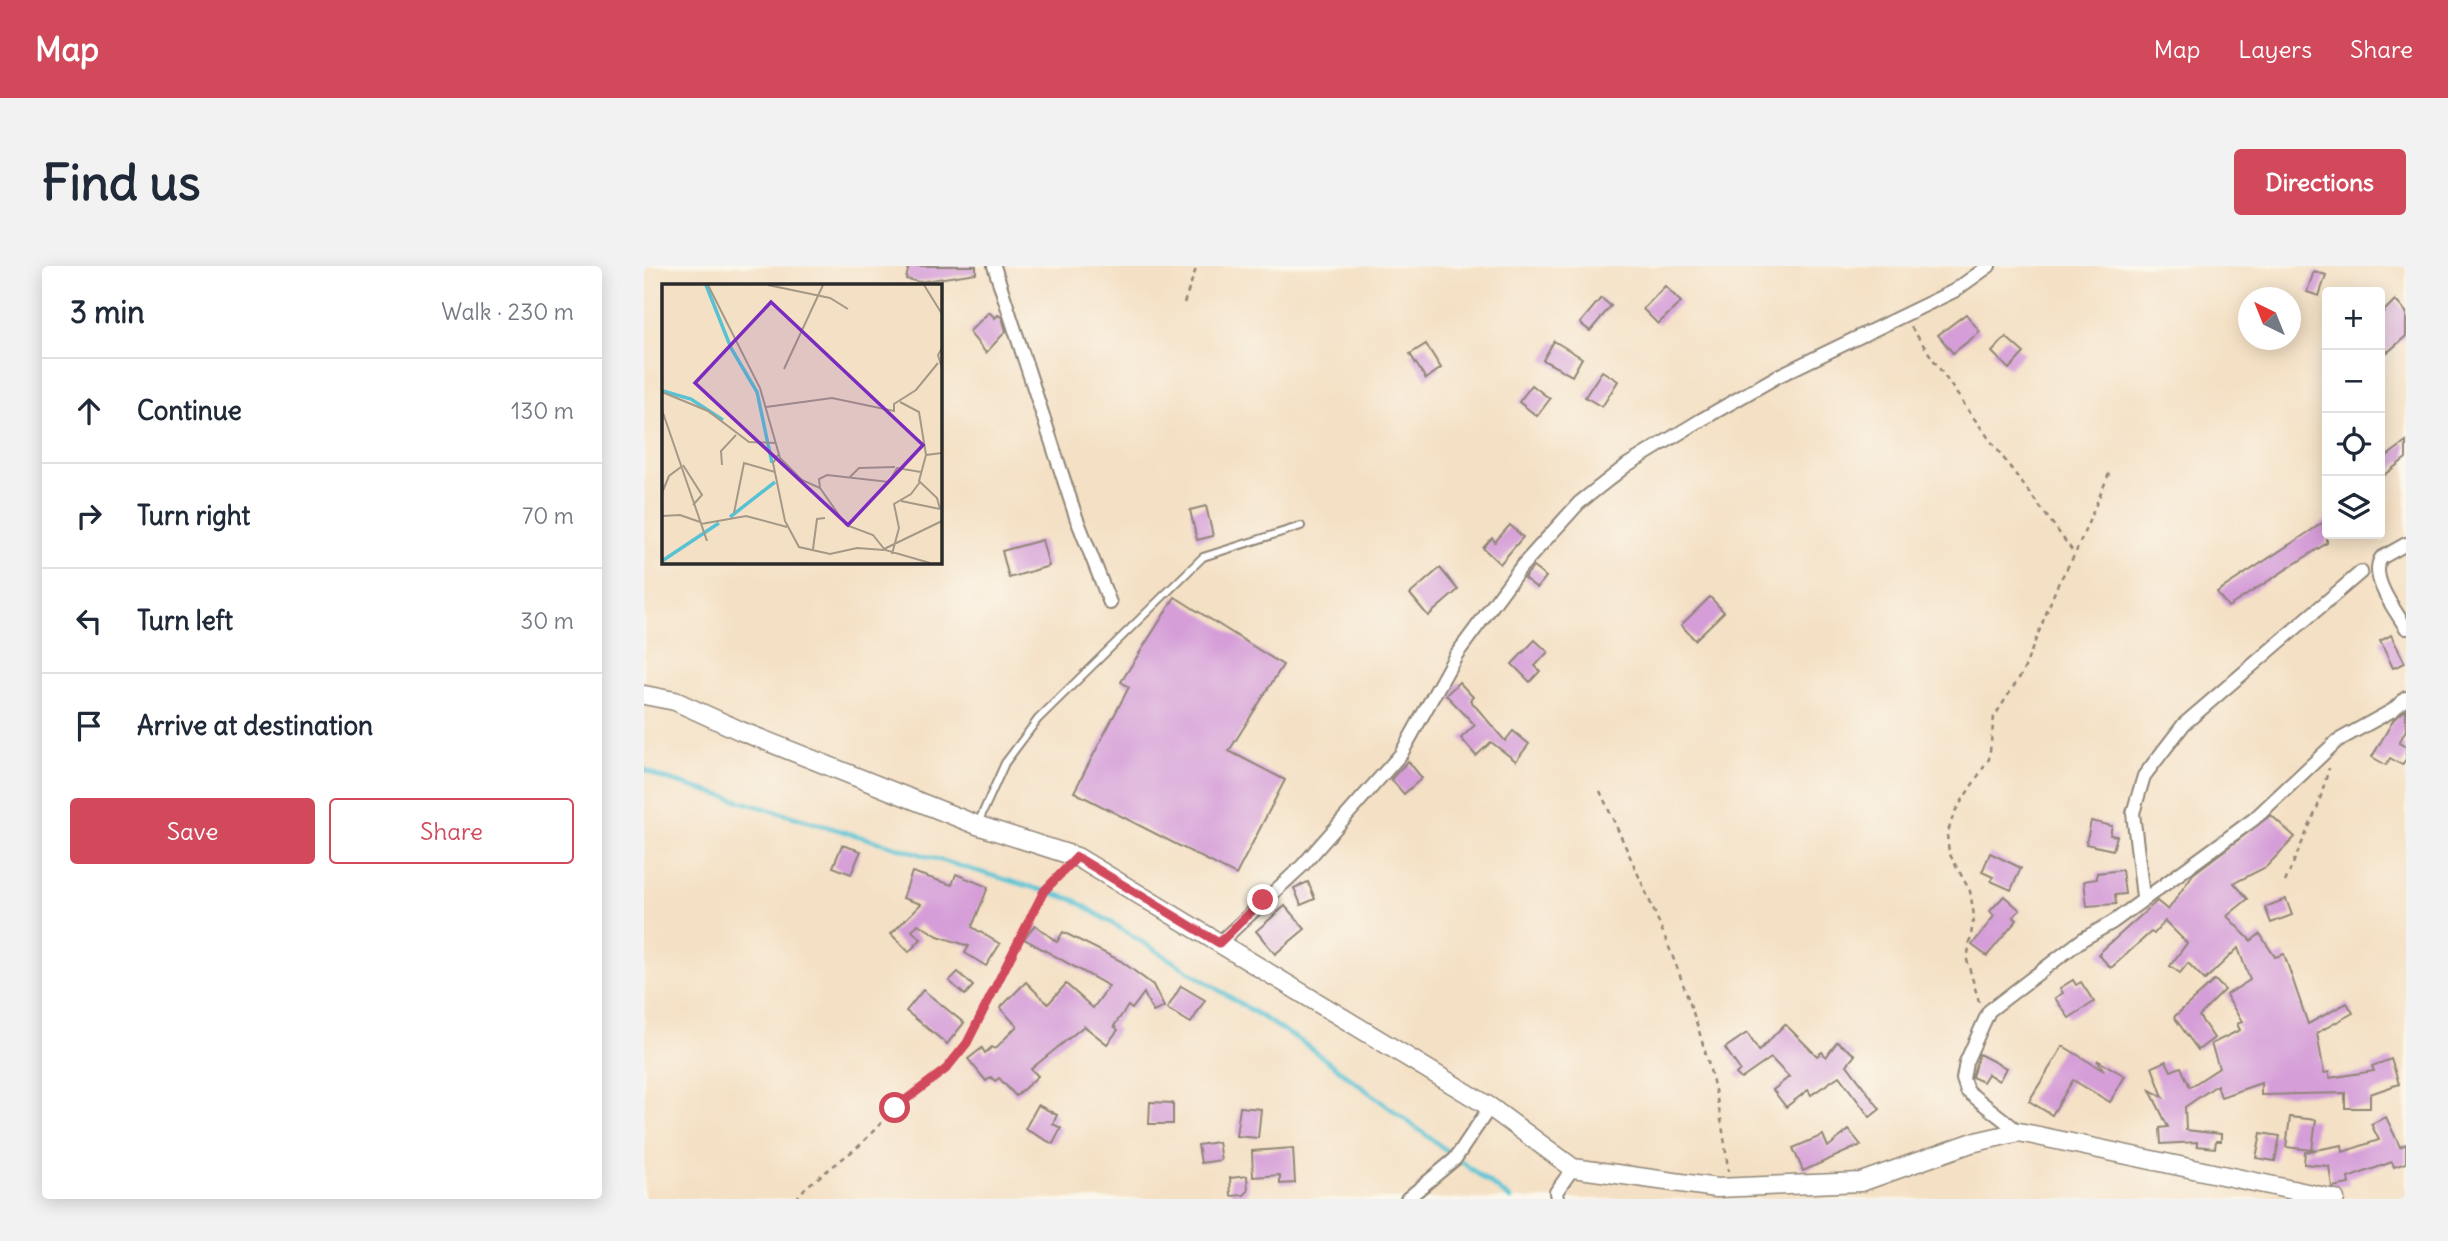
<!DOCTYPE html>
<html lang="en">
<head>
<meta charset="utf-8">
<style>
	body { margin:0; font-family:Delius,sans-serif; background:#f2f2f3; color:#1f2937 }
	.controls { position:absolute; right:21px; top:21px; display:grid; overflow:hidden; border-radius:7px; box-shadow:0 4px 18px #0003 }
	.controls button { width:63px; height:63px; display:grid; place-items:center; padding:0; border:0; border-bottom:2px solid #e0e1e3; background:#fff; color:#1f2937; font:35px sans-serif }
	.compass { position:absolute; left:1594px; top:21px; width:63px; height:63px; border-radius:50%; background:#fff; box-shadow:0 4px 18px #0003; rotate:317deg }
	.stop { position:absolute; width:21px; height:21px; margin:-16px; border:5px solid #d1495b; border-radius:50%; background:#fff }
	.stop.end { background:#d1495b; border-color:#fff; box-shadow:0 2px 7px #0008 }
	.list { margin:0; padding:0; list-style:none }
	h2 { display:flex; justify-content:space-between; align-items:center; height:91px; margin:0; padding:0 28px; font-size:30px }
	h2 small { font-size:23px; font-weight:400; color:#747a83 }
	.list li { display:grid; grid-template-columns:46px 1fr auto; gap:21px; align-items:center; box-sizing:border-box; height:105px; padding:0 28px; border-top:2px solid #e0e1e3 }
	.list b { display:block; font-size:26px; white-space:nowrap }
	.list em { font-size:23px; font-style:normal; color:#747a83 }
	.actions { display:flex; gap:14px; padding:21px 28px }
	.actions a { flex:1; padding:16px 0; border:2px solid #d1495b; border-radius:7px; text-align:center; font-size:24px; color:#d1495b }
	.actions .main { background:#d1495b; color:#fff }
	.icon { flex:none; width:38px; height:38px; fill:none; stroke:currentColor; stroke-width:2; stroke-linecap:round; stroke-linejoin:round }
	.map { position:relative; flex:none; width:1762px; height:933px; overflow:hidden; border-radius:7px }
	header { display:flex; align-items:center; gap:42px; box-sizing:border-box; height:98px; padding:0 35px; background:#d1495b; color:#fff }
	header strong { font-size:33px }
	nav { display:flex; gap:38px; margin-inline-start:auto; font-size:24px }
	.intro { display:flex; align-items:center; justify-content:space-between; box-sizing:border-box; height:168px; padding:0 42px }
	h1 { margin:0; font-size:49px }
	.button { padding:18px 32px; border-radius:7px; background:#d1495b; color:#fff; font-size:24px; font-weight:700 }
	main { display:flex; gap:42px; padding:0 42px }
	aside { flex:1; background:#fff; border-radius:7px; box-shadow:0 4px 18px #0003 }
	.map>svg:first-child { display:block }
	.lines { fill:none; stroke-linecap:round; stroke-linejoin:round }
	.stream { stroke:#58c2d4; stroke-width:4.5 }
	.building { fill:#d59ed8 }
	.lane-casing { stroke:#908678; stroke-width:10 }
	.street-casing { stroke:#908678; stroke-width:16 }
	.secondary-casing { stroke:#908678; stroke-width:21 }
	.path { stroke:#908678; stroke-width:2.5; stroke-dasharray:5 5; stroke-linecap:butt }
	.lane { stroke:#fff; stroke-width:6 }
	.street { stroke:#fff; stroke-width:12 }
	.secondary { stroke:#fff; stroke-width:18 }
	.route { stroke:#d1495b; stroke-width:9 }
	.inset-river { fill:none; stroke:#58c2d4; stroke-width:3.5 }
	.inset-road { fill:none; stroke:#a49887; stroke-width:2 }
	.view { fill:#7b2cbf; fill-opacity:0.15; stroke:#7b2cbf; stroke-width:3.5 }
	.inset-edge { fill:none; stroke:#2b2b2b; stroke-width:3.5 }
</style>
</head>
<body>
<header>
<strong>Map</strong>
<nav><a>Map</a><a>Layers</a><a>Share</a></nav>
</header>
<div class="intro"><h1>Find us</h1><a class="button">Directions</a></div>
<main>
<aside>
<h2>3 min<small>Walk · 230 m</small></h2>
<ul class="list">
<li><svg class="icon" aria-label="ahead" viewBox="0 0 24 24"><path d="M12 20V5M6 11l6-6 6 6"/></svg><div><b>Continue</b></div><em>130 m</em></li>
<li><svg class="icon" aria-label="right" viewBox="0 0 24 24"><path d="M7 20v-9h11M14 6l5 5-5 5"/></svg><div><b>Turn right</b></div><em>70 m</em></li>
<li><svg class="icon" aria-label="left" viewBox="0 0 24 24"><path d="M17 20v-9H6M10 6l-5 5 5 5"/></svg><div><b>Turn left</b></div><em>30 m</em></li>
<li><svg class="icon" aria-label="arrive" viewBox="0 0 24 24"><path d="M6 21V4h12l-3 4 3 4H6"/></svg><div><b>Arrive at destination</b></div></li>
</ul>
<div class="actions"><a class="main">Save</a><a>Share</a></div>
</aside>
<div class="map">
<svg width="1762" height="933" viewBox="0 0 1762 933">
	<rect width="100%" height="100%" fill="#fbf7ec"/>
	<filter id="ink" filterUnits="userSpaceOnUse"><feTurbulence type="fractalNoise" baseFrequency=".0143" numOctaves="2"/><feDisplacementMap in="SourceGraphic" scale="14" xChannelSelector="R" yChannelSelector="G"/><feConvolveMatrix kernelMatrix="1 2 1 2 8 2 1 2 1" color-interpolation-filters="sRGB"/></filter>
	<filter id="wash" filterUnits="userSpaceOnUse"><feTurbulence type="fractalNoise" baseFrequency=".00686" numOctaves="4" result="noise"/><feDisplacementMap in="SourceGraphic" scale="28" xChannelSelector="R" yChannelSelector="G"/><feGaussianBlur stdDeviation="1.57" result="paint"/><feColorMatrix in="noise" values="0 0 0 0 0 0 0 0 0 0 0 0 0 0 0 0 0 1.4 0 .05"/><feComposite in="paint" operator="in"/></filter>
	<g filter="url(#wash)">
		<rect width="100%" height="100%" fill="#f4e0c4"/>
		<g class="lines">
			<!-- stream -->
			<polyline class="stream" points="0,503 15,511 431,634 658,776 867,933"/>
		</g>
		<g id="blocks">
			<!-- building -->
			<g class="building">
				<polygon points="265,0 332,0 332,7 275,16 262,13"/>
				<polygon points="1670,5 1682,9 1675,30 1663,26"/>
				<polygon points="1021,20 1037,36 1014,58 999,43"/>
				<polygon points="957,32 967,40 946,65 936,57"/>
				<polygon points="1751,34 1762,46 1762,70 1744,86 1736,76 1736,49"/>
				<polygon points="345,46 351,52 354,49 358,51 362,65 342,87 325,66"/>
				<polygon points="1322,48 1336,66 1309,87 1294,69"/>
				<polygon points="1362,71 1380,87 1365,103 1348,86"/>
				<polygon points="910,75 938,92 928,110 899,94"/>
				<polygon points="782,78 797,102 782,113 766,88"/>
				<polygon points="958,105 974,115 958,141 941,131"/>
				<polygon points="888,119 906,133 893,150 875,136"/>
				<polygon points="1762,176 1762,192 1736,212 1736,195"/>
				<polygon points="562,240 569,270 553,274 546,244"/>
				<polygon points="1683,254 1683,277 1584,341 1573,326"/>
				<polygon points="866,259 879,271 856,298 839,282 848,272 851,276"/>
				<polygon points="398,274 405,300 365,312 358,285"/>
				<polygon points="889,301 902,311 893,322 880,312"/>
				<polygon points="796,302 814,324 784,350 766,328"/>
				<polygon points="531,331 639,399 585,485 641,514 592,609 430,526 485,421 477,416"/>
				<polygon points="1066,331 1080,346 1051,374 1037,359"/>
				<polygon points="1747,369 1761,397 1749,402 1736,375"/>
				<polygon points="891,374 904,386 891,400 896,405 886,416 868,398"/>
				<polygon points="815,416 829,431 826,434 861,475 869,465 885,478 872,495 847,476 832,490 817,472 831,459 802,429"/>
				<polygon points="1762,444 1762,464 1755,477 1762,481 1762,493 1758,499 1746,492 1742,499 1728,491 1750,453"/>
				<polygon points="764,495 778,512 760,528 747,513"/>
				<polygon points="1627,549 1651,571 1622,601 1590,617 1604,633 1583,650 1607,675 1616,668 1631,691 1640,688 1664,758 1703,737 1709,747 1673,767 1680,807 1685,806 1685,812 1730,805 1728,800 1747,793 1755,818 1726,828 1726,842 1701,842 1701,827 1617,829 1617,817 1577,831 1573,819 1541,841 1542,864 1577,868 1577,875 1572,875 1571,882 1553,880 1553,876 1517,878 1516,862 1524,861 1506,824 1519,831 1508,801 1522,795 1527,805 1537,801 1546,821 1575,802 1567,778 1596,764 1593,758 1598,756 1582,729 1606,714 1594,682 1561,714 1544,697 1536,707 1526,700 1543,677 1521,655 1510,668 1507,666 1467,702 1454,688 1513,635 1524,644 1549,608"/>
				<polygon points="1447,555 1468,560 1466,569 1473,570 1469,584 1442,578"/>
				<polygon points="198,579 217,585 207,608 189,601"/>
				<polygon points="1346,587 1377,602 1367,624 1347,615 1349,611 1338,606"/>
				<polygon points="1478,604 1481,628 1471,629 1472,638 1443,640 1440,615 1453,613 1453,607"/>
				<polygon points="268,606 308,619 312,608 344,621 328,661 356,678 342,700 321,687 325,680 294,670 274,658 268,665 277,673 265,686 247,668 277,638 259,632"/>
				<polygon points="664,616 671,633 657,639 650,622"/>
				<polygon points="1360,630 1376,644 1369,651 1373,654 1343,690 1328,679 1350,650 1346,645"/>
				<polygon points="1642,633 1648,649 1627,657 1621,641"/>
				<polygon points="641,640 661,663 631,688 612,665"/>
				<polygon points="391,659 413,676 419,666 477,695 509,719 520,741 509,746 500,727 488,743 484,740 470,760 474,764 463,778 440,760 387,803 394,810 372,830 355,812 351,815 347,811 342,815 324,793 338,782 341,787 348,781 351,783 373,760 356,742 382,716 404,738 422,718 449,742 465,720 380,673"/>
				<polygon points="314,706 329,720 321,729 305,715"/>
				<polygon points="1429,714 1432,719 1437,716 1450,736 1425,752 1411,732 1419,727 1416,722"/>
				<polygon points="1571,714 1581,724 1555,750 1570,772 1554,784 1530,751"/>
				<polygon points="537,720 561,734 547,757 523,743"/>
				<polygon points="279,724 320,757 303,778 262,745"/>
				<polygon points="1141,758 1173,790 1178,786 1182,791 1193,776 1211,789 1203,799 1236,843 1226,851 1195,810 1167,829 1164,824 1142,841 1129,824 1145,811 1127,792 1097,813 1092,808 1096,804 1081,782 1103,767 1115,785"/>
				<polygon points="1419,780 1460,805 1453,794 1481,810 1466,836 1429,814 1408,849 1385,835"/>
				<polygon points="1335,788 1362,802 1355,815 1344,808 1339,816 1328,811"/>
				<polygon points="506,836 529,837 529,858 505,858"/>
				<polygon points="394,839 413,849 409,858 417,862 409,878 381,863"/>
				<polygon points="596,841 617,843 614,872 592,870"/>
				<polygon points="1646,851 1672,854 1668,884 1642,881"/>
				<polygon points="1742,851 1756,881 1762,878 1762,897 1750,901 1748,896 1704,912 1705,918 1688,921 1685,900 1660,898 1661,886 1698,879 1699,886 1735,874 1727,858"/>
				<polygon points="1205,864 1217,879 1159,905 1149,882 1179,869 1184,881"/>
				<polygon points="1617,867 1636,870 1631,895 1612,892"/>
				<polygon points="574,876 577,894 557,897 554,879"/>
				<polygon points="649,882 651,917 636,918 636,909 609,911 608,885"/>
				<polygon points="603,910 604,925 600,929 587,930 586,912"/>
			</g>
		</g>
	</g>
	<g filter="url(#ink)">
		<use href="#blocks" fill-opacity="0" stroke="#908678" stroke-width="2"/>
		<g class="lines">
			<defs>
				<polyline id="lane" points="334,557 361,497 394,453 559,291 657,260"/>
				<g id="street">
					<polyline points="350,0 432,251 466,337"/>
					<path d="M1762,278L1737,292C1725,312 1752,345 1762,362"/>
					<polyline points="1499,631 1489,547 1500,510 1540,458 1717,306"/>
					<polyline points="575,677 658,600 757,488 812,389 877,301 935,237 983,199 1057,154 1134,110 1310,25 1345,0"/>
					<polyline points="1375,866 1323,825 1319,813 1322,796 1345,745 1439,673 1469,656 1610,553 1693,475 1749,444 1762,432"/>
					<polyline points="763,933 811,893 846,841"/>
					<polyline points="913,933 912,926 929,902"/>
				</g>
				<polyline id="secondary" points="0,429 31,435 97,465 333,559 433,591 846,841 929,902 1073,922 1217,916 1327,877 1375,866 1691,933"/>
			</defs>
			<!-- lane casing -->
			<use href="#lane" class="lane-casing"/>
			<!-- street casing -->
			<use href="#street" class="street-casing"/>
			<!-- secondary casing -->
			<use href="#secondary" class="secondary-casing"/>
			<!-- path -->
			<g class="path">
				<polyline points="540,37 553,0"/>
				<polyline points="1267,61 1326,147 1431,288"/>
				<path d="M956,525C1011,645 1072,772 1084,905"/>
				<polyline points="1641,616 1674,540 1685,502"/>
				<polyline points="1335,736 1323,694 1330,650 1326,625 1305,587 1303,569 1310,547 1345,493 1350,451 1379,406 1413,320 1431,288 1467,203"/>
				<polyline points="152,933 162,921 215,880 263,830 301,803 323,777 400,625 421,603"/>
			</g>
			<!-- lane -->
			<use href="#lane" class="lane"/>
			<!-- street -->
			<use href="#street" class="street"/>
			<!-- secondary -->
			<use href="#secondary" class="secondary"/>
		</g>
	</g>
	<g class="lines" filter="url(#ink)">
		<!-- route -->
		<polyline class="route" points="251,842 302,803 323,777 400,625 433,591 575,677 619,634"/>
	</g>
	<!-- overview -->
	<g transform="translate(18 18)">
		<rect width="280" height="280" fill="#f4e0c4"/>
		<path class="inset-river" d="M44,1L69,64L95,108L110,179M1,107L29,115L61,136M68,233L113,198M0,277L57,239"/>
		<path class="inset-road" d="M46,1L98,104L118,174L140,196L158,204L184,241L211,251L223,266L268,279M106,1L168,14L186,25M262,1L280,30M280,64L276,71L280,84M122,85L161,1M0,108L46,127L87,158L114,159M238,118L257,128L264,171M104,123L170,114L232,127V120L254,106L276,79M0,126L45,257M116,171L111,179L123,237L137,263L168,270L195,264L222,266M21,181L40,211L31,221M60,181L59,167L74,151M187,194L197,184L233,183M158,204L157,195L165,191L227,198L235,184L259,188M0,209L7,192L19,183M239,217L278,225M278,225L275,214L257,197L264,171L280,169M72,229L82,179L113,188M0,232L18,231L38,238M39,240L84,232L125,243M151,265L155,235L163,234M222,265L280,237M230,270L237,244L232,220L249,210L258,198"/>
		<path class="view" d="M109,18L261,161L186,241L33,99Z"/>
		<rect width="280" height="280" class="inset-edge"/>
	</g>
</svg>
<div class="controls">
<button>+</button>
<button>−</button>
<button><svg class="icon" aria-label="locate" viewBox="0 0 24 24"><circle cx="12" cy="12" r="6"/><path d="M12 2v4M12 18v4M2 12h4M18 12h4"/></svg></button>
<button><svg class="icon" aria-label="layers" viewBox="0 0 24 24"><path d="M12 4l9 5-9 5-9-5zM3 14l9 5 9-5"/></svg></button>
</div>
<svg class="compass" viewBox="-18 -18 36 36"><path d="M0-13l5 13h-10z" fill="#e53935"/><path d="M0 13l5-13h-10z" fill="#747a83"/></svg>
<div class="stop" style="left:251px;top:842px"></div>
<div class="stop end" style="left:619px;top:634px"></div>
</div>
</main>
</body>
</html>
